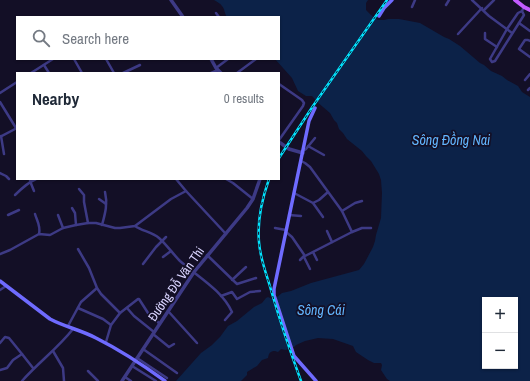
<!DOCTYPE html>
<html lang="en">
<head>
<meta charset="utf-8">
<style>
	body { margin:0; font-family:"Archivo Narrow",sans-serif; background:#f2f2f3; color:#1f2937 }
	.controls { position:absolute; right:12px; bottom:12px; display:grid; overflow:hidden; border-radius:0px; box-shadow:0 1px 3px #0004 }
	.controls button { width:36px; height:36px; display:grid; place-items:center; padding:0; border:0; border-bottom:1px solid #e0e1e3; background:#fff; color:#1f2937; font:20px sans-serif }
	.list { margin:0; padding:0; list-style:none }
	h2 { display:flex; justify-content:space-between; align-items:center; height:52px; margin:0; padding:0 16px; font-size:17px }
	h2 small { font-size:13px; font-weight:400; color:#747a83 }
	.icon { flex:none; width:22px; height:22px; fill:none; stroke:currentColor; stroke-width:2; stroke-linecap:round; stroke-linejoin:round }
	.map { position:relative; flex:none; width:530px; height:381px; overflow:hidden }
	.search { position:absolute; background:#fff; box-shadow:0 1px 3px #0004; left:16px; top:16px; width:264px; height:44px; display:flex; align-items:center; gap:10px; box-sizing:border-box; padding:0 14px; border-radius:0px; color:#747a83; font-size:15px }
	.panel { position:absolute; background:#fff; box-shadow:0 1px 3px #0004; left:16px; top:72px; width:264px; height:108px; border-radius:0px }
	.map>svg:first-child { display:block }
	.water { fill:#0c2248; fill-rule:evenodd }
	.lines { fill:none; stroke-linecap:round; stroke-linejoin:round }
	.minor { stroke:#3d3a85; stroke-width:2.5 }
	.tertiary { stroke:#3d3a85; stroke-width:3.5 }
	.secondary { stroke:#6f6bff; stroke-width:3.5 }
	.primary { stroke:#c25bff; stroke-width:4 }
	.rail-casing { stroke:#00e5ff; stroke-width:2.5 }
	.rail { stroke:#130f26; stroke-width:1; stroke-dasharray:3; stroke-linecap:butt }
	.labels { text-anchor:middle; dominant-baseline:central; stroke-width:3.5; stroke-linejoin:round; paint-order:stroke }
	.street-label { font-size:13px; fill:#d9d4ff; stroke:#130f26 }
	.water-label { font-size:14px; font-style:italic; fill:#62b6ff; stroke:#130f26 }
</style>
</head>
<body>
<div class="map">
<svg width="530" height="381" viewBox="0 0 530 381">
	<rect width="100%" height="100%" fill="#130f26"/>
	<!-- water -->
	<path class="water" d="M214,0H368L366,3V10L371,15L378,20H384L388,19H399L420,23L444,37L449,39L460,46L480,63L484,65L491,71L502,76L507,80L518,86L522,92L530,97V381H390L387,379L381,370L382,365L381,363H374L368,360L356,352L353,346L333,339L318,338L305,341L296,345L294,347H291L286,350L281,349L278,352L275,351C270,351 269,353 268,358L262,360L257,366L247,372V375L241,381H176L201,353L212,345L220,337L228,326L237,321L254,307L262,303L266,298L268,297L272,299L276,298L282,293L291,291L311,283L359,270L364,264L373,247L375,241L376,235L381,218L382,193L381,180L379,174L371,161L366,156L362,151L347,139L343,133L339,129L337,123L334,120L330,113L316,101L314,98L312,96H306L298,91L292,78L275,59H279V17H227C224,13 225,9 222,6C220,3 217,2 214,0ZM485,300H515V366H485Z"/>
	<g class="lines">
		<!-- minor -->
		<g class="minor">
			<polyline points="472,0 489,16 512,33"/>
			<polyline points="446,5 449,0"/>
			<polyline points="412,7 415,0"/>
			<polyline points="484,10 494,0"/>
			<polyline points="522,11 524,15 495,61 492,62 490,59 507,29 518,13 522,11 524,7"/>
			<polyline points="216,13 219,17"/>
			<polyline points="519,23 530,31"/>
			<polyline points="485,33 485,39 497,47"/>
			<polyline points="458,34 482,8"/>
			<polyline points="530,41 528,40 525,40 519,49 530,57"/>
			<polyline points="74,59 82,73"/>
			<polyline points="106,59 114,73"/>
			<polyline points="44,65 49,73"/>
			<polyline points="216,68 228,59"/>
			<polyline points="31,73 53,59"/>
			<polyline points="123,73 140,65"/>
			<polyline points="211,73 218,70"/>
			<polyline points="237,73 256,59"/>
			<polyline points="525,80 530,74"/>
			<polyline points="279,84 302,100 304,103 303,106 279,140"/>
			<polyline points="528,90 530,88"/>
			<polyline points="0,93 17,82"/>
			<polyline points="0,102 16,128"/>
			<polyline points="1,136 4,154"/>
			<polyline points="0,137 17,128"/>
			<polyline points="308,146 324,155"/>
			<polyline points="303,151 306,149 315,138"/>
			<polyline points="301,161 305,163 310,167 342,211 352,232"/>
			<polyline points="0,173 6,176 9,179"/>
			<polyline points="176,179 186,191 226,234"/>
			<polyline points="226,179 233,183 253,199"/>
			<polyline points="30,181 34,191"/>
			<polyline points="79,189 84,195 84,202 88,223"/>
			<polyline points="294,193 313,203 323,217"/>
			<path d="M15,195C21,189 27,183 36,179"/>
			<polyline points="99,199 106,204"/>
			<polyline points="313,203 319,200 328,192"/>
			<polyline points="72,208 75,213 76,225"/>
			<polyline points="342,211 355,203 362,201"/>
			<path d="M35,214C37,221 41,226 39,234"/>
			<polyline points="8,215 19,210"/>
			<polyline points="58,215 63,228"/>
			<polyline points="289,215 301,216"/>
			<path d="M102,225C105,214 108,204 105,192"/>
			<path d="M135,226C142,231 152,232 159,238C166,244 173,254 180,261C198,277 222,290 232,312L225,320"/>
			<polyline points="275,228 286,230"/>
			<polyline points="327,231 332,242"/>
			<polyline points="286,232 292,237 305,256 352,232 362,228 371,228"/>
			<polyline points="78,249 89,268 97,288 101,294 120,313"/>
			<polyline points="313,252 317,260"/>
			<polyline points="0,254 10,250 39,234 50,235 63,228 76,225 88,223 96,223 115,228 120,228 135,226 171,199 186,191"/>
			<polyline points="207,255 237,284 256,278"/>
			<polyline points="163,257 171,251"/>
			<polyline points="304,257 310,269"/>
			<polyline points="300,260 304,256"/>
			<polyline points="143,264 156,247 166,237"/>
			<polyline points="232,280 246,267"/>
			<polyline points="0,290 6,286"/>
			<polyline points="221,296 232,292 237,299 250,292 260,291"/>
			<polyline points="78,308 103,319 111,325 106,342"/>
			<polyline points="127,308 134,316 154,332"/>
			<polyline points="168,311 197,343"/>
			<polyline points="111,325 120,313 138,299 139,299 148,313 160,324"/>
			<polyline points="68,326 81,302 97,288"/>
			<polyline points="153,334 169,347 174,344"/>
			<polyline points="0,343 5,337 9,338 22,354"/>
			<polyline points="143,349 177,373"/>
			<polyline points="53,351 63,368 64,381"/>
			<polyline points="137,358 167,378"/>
			<polyline points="132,366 156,381"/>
			<polyline points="0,370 7,368 13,360 22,354 33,368"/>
			<polyline points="88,371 98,381"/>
			<polyline points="125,377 131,381"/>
			<path d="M22,381C38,363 58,348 73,329"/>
		</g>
		<!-- tertiary -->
		<g class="tertiary">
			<polyline points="171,0 183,17"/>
			<polyline points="211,59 216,68 221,73"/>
			<polyline points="279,142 289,149 303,153"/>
			<polyline points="122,381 194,272 247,208 253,199 260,179"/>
		</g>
		<!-- secondary -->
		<g class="secondary">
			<polyline points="379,16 384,8 392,0"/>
			<polyline points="315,108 309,121 274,289 274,295 294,356 316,381"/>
			<path d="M0,281L50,319C65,327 81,330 96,338C120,350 143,365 165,381"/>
		</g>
		<!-- primary -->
		<polyline class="primary" points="515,0 524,7 530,10"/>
		<defs>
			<g id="rail">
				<polyline points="279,158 313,106 387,0"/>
				<path d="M269,179C262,199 257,221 259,242C260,259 267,275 271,290C280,321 290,351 301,381"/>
			</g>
		</defs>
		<!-- rail casing -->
		<use href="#rail" class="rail-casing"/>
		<!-- rail -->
		<use href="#rail" class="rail"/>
	</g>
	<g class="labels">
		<!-- street labels -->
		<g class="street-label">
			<text transform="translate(176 284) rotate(-55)">Đường Đỗ Văn Thi</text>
		</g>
		<!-- water labels -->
		<g class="water-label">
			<text x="451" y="140">Sông Đồng Nai</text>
			<text x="321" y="310">Sông Cái</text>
		</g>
	</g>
</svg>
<div class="controls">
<button>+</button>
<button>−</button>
</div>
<div class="search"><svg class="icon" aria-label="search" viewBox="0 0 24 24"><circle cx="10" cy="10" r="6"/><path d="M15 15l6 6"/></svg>Search here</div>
<section class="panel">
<h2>Nearby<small>0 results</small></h2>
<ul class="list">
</ul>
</section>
</div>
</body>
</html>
